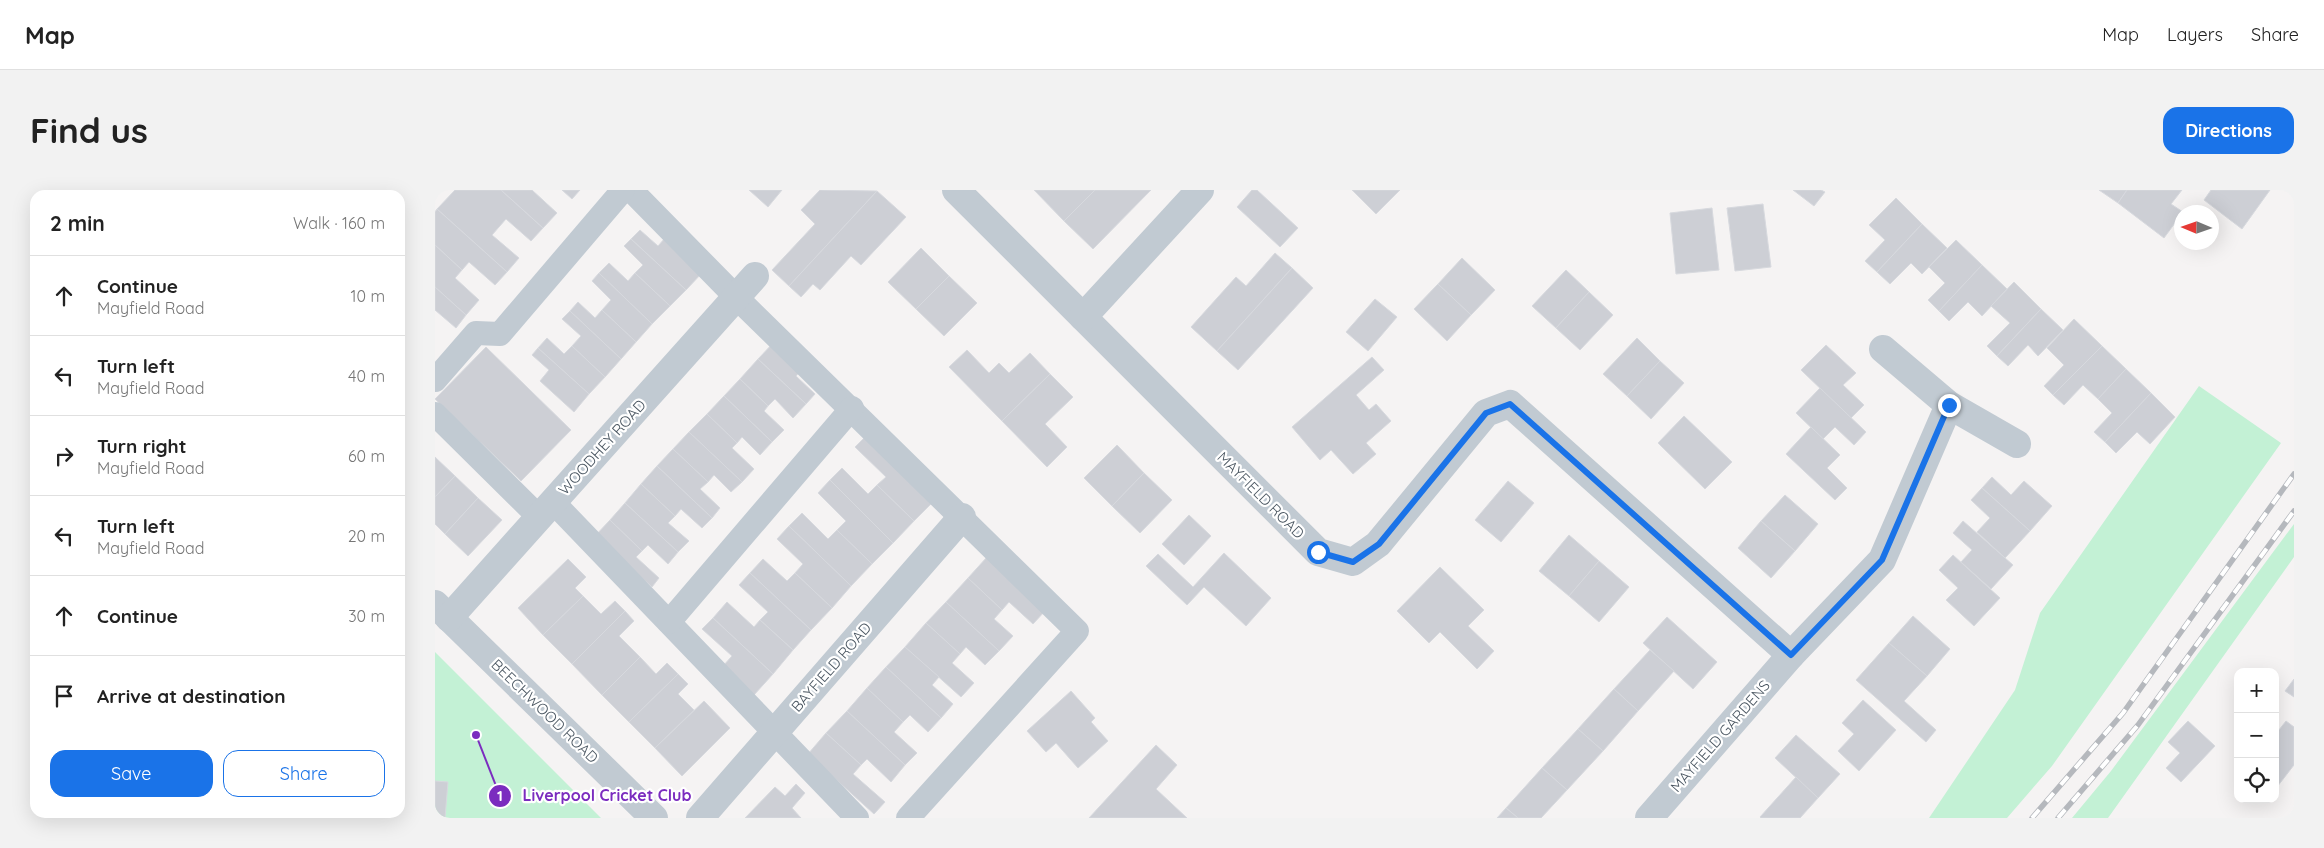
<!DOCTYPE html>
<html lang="en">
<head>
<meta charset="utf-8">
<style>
	body { margin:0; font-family:Quicksand,sans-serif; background:#f2f2f2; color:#222 }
	.controls { position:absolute; right:15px; bottom:15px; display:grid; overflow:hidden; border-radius:10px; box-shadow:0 5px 20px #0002 }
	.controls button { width:45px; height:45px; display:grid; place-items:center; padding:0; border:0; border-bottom:1px solid #e0e0e0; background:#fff; color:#222; font:25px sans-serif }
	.compass { position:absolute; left:1739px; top:15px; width:45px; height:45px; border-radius:50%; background:#fff; box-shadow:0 5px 20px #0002; rotate:272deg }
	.stop { position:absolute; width:15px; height:15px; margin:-11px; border:4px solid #1a73e8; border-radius:50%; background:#fff }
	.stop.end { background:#1a73e8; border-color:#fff; box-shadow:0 1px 5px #0008 }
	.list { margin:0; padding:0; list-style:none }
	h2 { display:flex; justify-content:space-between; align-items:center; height:65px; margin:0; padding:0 20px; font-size:21px }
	h2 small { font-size:16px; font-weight:400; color:#767676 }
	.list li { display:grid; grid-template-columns:32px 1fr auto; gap:15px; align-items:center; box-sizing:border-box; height:80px; padding:0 20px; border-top:1px solid #e0e0e0 }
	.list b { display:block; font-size:19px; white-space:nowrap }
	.list p { margin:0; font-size:16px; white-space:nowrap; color:#767676 }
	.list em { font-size:16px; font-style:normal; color:#767676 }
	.actions { display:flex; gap:10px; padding:15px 20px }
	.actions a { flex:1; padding:11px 0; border:1px solid #1a73e8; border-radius:15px; text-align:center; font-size:18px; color:#1a73e8 }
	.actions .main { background:#1a73e8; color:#fff }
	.icon { flex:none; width:28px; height:28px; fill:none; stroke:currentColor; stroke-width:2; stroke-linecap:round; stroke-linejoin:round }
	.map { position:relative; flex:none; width:1859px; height:628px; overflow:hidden; border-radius:15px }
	header { display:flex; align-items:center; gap:30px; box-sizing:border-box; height:70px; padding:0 25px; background:#fff; border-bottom:1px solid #e0e0e0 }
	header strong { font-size:24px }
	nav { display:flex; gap:28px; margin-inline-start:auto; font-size:18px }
	.intro { display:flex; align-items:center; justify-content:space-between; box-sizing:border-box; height:120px; padding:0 30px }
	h1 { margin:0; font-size:35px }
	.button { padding:12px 22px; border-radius:15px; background:#1a73e8; color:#fff; font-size:18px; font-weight:700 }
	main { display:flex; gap:30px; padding:0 30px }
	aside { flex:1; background:#fff; border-radius:15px; box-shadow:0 5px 20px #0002 }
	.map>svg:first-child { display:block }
	.green { fill:#c3f1d5 }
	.building { fill:#cdcfd5; stroke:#d7d9de }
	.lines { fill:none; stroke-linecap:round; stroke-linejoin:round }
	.lane { stroke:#c1cad2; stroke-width:24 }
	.street { stroke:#c1cad2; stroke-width:28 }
	.rail-casing { stroke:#b5b8bd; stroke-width:5.5 }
	.rail { stroke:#fff; stroke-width:4; stroke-dasharray:11; stroke-linecap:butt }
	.route { stroke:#1a73e8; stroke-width:6 }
	.labels { text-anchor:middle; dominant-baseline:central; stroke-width:4.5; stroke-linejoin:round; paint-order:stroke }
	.street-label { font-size:15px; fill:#4a5661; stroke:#fff }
	.leader { fill:none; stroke:#7b2cbf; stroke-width:2 }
	.callout-dot { fill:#7b2cbf; stroke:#fff; stroke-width:2 }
	.mark-label { font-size:15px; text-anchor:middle; font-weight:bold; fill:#fff }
	.callout-label { font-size:16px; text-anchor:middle; font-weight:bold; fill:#7b2cbf; stroke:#fff; stroke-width:4.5; stroke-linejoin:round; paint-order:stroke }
</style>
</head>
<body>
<header>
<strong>Map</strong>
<nav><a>Map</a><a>Layers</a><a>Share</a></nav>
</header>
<div class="intro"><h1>Find us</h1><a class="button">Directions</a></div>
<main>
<aside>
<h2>2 min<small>Walk · 160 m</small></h2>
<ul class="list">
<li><svg class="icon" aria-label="ahead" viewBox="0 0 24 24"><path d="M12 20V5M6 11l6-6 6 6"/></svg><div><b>Continue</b><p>Mayfield Road</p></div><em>10 m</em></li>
<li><svg class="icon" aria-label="left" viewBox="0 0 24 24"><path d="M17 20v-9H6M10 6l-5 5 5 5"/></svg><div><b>Turn left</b><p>Mayfield Road</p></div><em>40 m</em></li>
<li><svg class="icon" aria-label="right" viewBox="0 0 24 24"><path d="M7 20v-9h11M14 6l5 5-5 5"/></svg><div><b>Turn right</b><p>Mayfield Road</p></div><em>60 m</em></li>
<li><svg class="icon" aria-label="left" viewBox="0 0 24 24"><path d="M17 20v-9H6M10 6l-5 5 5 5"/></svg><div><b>Turn left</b><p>Mayfield Road</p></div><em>20 m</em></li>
<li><svg class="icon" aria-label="ahead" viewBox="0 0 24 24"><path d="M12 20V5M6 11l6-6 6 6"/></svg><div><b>Continue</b></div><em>30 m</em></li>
<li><svg class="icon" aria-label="arrive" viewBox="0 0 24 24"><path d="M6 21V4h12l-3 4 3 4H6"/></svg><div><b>Arrive at destination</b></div></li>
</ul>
<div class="actions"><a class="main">Save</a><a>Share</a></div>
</aside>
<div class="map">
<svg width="1859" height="628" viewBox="0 0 1859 628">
	<rect width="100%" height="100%" fill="#f5f3f3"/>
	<!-- green -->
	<g class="green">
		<polygon points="1764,196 1846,253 1617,576 1572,628 1494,628 1580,500 1605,423"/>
		<polygon points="1859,334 1859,367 1673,628 1637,628 1676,581"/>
		<polygon points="0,462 166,628 0,628"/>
	</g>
	<!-- building -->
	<g class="building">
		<polygon points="20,0 66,0 108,38 96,51 71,29 57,45 84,68 72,82 2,19"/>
		<polygon points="66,0 97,0 122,23 108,38"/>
		<polygon points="127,0 145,0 137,9"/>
		<polygon points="314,0 347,0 333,17"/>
		<polygon points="385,0 442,1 354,96 337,80 380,34 366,20"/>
		<polygon points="599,0 660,0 629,31"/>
		<polygon points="660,0 716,0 658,59 629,31"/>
		<polygon points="817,0 822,0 863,38 845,57 802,17"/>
		<polygon points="917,0 965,0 941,24"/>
		<polygon points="1358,0 1386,0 1390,2 1379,16"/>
		<polygon points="1664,0 1692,0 1683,13"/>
		<polygon points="1692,0 1747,0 1736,14 1748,22 1729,48 1683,13"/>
		<polygon points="1776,0 1835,0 1807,39 1769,10"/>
		<polygon points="442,1 471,27 426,75 416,66 385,100 378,94 366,107 354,96"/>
		<polygon points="1461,8 1487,34 1442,82 1430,71 1450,50 1434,35"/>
		<polygon points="1328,14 1336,77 1300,81 1292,18"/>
		<polygon points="1277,18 1284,80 1241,84 1235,23"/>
		<polygon points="2,19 72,82 60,95 34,72 27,80 0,55 0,22"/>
		<polygon points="1487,34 1512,58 1487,84 1476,73 1455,94 1442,82"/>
		<polygon points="205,40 223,56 230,48 267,83 251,100 196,49"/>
		<polygon points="196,49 251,100 235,116 200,83 208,75 189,56"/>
		<polygon points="1521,50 1547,75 1504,121 1493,110 1510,93 1494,77"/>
		<polygon points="0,55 27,80 20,88 44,110 31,125 0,97"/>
		<polygon points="486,58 514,86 481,119 453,92"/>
		<polygon points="840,63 857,78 782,161 756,137 801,87 811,96"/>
		<polygon points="1027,68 1060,100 1036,125 1003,94"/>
		<polygon points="174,73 193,91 200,83 235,116 217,134 164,83"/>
		<polygon points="1547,75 1572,99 1547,126 1533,112 1514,131 1504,121"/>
		<polygon points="857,78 878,98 803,180 782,161"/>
		<polygon points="1131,80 1154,102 1121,138 1097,116"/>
		<polygon points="164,83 217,134 201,152 167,120 176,110 157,91"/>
		<polygon points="514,86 542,113 509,146 481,119"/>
		<polygon points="1579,92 1606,119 1562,166 1552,156 1575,133 1556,116"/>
		<polygon points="1003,94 1036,125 1012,151 979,119"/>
		<polygon points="0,97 31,125 21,138 0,120"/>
		<polygon points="1154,102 1178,125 1145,160 1121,138"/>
		<polygon points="940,109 962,127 933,161 911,142"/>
		<polygon points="143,112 160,128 167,120 201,152 186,169 135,121"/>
		<polygon points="1606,119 1628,140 1603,166 1593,155 1573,176 1562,166"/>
		<polygon points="135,121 186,169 170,187 137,156 146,146 127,129"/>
		<polygon points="1639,129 1667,156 1618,205 1609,196 1629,175 1612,158"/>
		<polygon points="112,148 129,164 137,156 170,187 154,204 103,158"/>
		<polygon points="1202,148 1225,171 1192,206 1168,184"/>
		<polygon points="340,151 368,178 361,186 380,204 371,214 323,169"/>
		<polygon points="1391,155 1421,183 1408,195 1429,215 1416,228 1366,180"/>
		<polygon points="1667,156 1691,179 1663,209 1648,195 1629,215 1618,205"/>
		<polygon points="51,157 136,240 86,291 0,209"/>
		<polygon points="103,158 154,204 139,222 105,191 114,180 97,165"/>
		<polygon points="532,160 554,183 564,173 574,183 595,163 615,184 567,231 514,177"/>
		<polygon points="937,167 949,180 921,205 934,220 941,214 956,231 931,253 941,264 918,284 896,260 885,270 857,237"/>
		<polygon points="323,169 371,214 358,228 340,209 333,216 305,189"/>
		<polygon points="1225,171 1249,193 1216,229 1192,206"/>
		<polygon points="1691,179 1716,203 1670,252 1659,242 1677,223 1663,209"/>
		<polygon points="615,184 638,207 610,234 632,257 612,277 567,231"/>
		<polygon points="305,189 333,216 329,221 349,240 337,252 289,206"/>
		<polygon points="1385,198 1431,242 1419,255 1400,237 1388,249 1361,223"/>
		<polygon points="1716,203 1740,227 1715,254 1702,242 1681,263 1670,252"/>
		<polygon points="289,206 337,252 325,265 307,247 302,253 272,224"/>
		<polygon points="272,224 302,253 297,258 319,279 307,292 254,242"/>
		<polygon points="1249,226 1297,272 1270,299 1223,253"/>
		<polygon points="1376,237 1405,265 1392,278 1412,298 1400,310 1351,264"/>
		<polygon points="254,242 307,292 296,302 279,285 273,292 238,259"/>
		<polygon points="431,246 498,312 479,331 442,295 451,287 420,257"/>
		<polygon points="682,255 709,283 677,316 649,288"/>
		<polygon points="238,259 273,292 265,299 285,318 277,328 222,276"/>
		<polygon points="0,267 20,286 0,307"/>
		<polygon points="222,276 277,328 267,338 246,319 240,326 206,294"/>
		<polygon points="407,278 433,304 442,295 479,331 458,353 395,290"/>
		<polygon points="709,283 737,310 705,343 677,316"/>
		<polygon points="20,286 43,308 10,344 0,334 0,307"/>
		<polygon points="1557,287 1576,305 1589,291 1617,316 1595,341 1547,298"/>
		<polygon points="395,290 458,353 437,374 402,340 411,331 383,303"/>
		<polygon points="1073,291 1099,313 1066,352 1040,330"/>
		<polygon points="206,294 240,326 233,333 254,351 243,362 190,313"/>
		<polygon points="1547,298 1595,341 1570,368 1542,342 1555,328 1536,310"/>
		<polygon points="1350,305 1383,334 1360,361 1326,331"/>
		<polygon points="43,308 67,330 33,366 10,344"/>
		<polygon points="190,313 243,362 233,374 213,355 207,361 175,330"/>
		<polygon points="367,323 393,349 402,340 437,374 416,396 354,336"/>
		<polygon points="754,325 776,346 749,375 727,354"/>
		<polygon points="175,330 207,361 201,367 224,388 217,397 160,346"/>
		<polygon points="1326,331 1360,361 1336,388 1303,358"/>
		<polygon points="1528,331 1578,375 1556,399 1526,372 1537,360 1518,343"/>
		<polygon points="354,336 416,396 397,418 360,383 368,374 342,349"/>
		<polygon points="1134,345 1164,371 1134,406 1104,381"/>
		<polygon points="789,363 836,408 811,436 769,397 752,415 711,376 723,364 758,397"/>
		<polygon points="1518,365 1565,408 1539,436 1511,410 1523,398 1504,380"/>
		<polygon points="552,367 610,421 598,434 574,412 567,420 533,388"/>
		<polygon points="133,369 151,387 140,398 148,406 108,445 83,418"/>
		<polygon points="328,369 352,391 360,383 397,418 376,440 315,383"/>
		<polygon points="1164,371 1194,397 1164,432 1134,406"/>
		<polygon points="1005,377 1049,420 1033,436 1059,461 1042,479 1005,442 994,453 962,421"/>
		<polygon points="315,383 376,440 358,460 325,430 333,422 304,395"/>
		<polygon points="533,388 567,420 559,429 578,446 564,461 511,412"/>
		<polygon points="148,406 166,424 180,411 190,421 137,474 108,445"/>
		<polygon points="292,412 319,437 325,430 358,460 338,484 278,428"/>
		<polygon points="511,412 564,461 550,475 531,457 525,464 491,433"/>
		<polygon points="190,421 199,431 184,446 205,467 167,505 137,474"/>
		<polygon points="1478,426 1515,459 1492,486 1454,453"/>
		<polygon points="1232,427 1282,472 1258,499 1208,453"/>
		<polygon points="278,428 338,484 319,505 288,476 297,466 267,439"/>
		<polygon points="491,433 525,464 517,473 539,493 526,507 470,457"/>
		<polygon points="1454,453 1492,486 1469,511 1501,540 1491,552 1421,490"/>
		<polygon points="470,457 504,487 497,495 518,514 506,528 451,477"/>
		<polygon points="1215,460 1239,481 1203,521 1179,499"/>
		<polygon points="205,467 221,484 232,473 243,484 194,532 167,505"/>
		<polygon points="451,477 506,528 493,542 475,525 468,532 432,498"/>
		<polygon points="243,484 253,494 243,504 259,520 220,558 194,532"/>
		<polygon points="1859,489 1859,507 1850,501"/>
		<polygon points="432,498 468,532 459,542 482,563 470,575 412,521"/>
		<polygon points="1179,499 1203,521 1168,561 1143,539"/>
		<polygon points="636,501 660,528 656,532 673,551 643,578 621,553 611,562 592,541"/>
		<polygon points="1428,510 1461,540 1424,581 1403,561 1419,544 1407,533"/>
		<polygon points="269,511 295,538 247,586 220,558"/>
		<polygon points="412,521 470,575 456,592 432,569 426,575 391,543"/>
		<polygon points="1753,531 1780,556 1746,592 1731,578 1745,563 1733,552"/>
		<polygon points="1851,531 1859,537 1859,575 1842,597 1840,545"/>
		<polygon points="1143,539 1168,561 1132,600 1107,578"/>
		<polygon points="391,543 426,575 418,584 450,612 439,624 373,564"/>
		<polygon points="1361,545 1405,584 1383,608 1340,568"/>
		<polygon points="721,555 742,575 721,599 752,628 654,628"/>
		<polygon points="1107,578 1132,600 1106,628 1083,628 1071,618"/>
		<polygon points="1361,587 1383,608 1365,628 1326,628 1325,627"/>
		<polygon points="0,591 13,592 10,628 0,628"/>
		<polygon points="361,594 370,603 357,618 366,628 310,628 340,597 350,606"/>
		<polygon points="1071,618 1083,628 1062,628"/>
	</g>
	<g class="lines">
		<!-- lane -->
		<g class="lane">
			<polyline points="196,0 301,107 642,441 473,628"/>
			<polyline points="0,190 41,143 65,144 188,0"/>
			<polyline points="0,224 104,327"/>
			<polyline points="118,312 422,628"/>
			<polyline points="234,432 417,218"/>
		</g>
		<!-- street -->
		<g class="street">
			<polyline points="521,0 883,362 918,372 943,354 1051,223 1075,214 1356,465 1447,370 1514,215"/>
			<polyline points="648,127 765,0"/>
			<polyline points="1448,159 1514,215 1582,254"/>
			<polyline points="0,414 219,628"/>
			<polyline points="14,428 320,86"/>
			<polyline points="265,628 527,327"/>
			<polyline points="1214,628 1356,465"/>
		</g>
		<defs>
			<g id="rail">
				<polyline points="1597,628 1688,523 1859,284"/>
				<polyline points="1623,628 1703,535 1859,321"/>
			</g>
		</defs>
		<!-- rail casing -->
		<use href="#rail" class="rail-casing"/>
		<!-- rail -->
		<use href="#rail" class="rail"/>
	</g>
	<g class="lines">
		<!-- route -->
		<polyline class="route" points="883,362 918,372 944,354 1051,223 1075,214 1356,465 1447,370 1514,215"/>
	</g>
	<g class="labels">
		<!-- street labels -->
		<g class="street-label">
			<text transform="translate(167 257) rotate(-48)">WOODHEY ROAD</text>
			<text transform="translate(826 305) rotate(45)">MAYFIELD ROAD</text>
			<text transform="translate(396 477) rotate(-49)">BAYFIELD ROAD</text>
			<text transform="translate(110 521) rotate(44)">BEECHWOOD ROAD</text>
			<text transform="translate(1285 546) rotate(-49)">MAYFIELD GARDENS</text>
		</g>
	</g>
	<!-- callouts -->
	<path class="leader" d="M41 545L65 606"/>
	<g class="callout-dot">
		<circle cx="41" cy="545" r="5"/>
		<circle cx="65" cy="606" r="12"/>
	</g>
	<g class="mark-label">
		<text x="65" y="611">1</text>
	</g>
	<g class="callout-label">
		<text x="172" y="611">Liverpool Cricket Club</text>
	</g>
</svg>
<div class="controls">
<button>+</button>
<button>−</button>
<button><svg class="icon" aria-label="locate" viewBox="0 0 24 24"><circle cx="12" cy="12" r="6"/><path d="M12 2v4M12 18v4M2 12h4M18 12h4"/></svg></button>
</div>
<svg class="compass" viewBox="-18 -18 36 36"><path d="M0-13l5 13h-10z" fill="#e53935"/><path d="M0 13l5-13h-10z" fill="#767676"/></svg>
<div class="stop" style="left:883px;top:362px"></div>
<div class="stop end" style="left:1514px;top:215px"></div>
</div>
</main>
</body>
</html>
